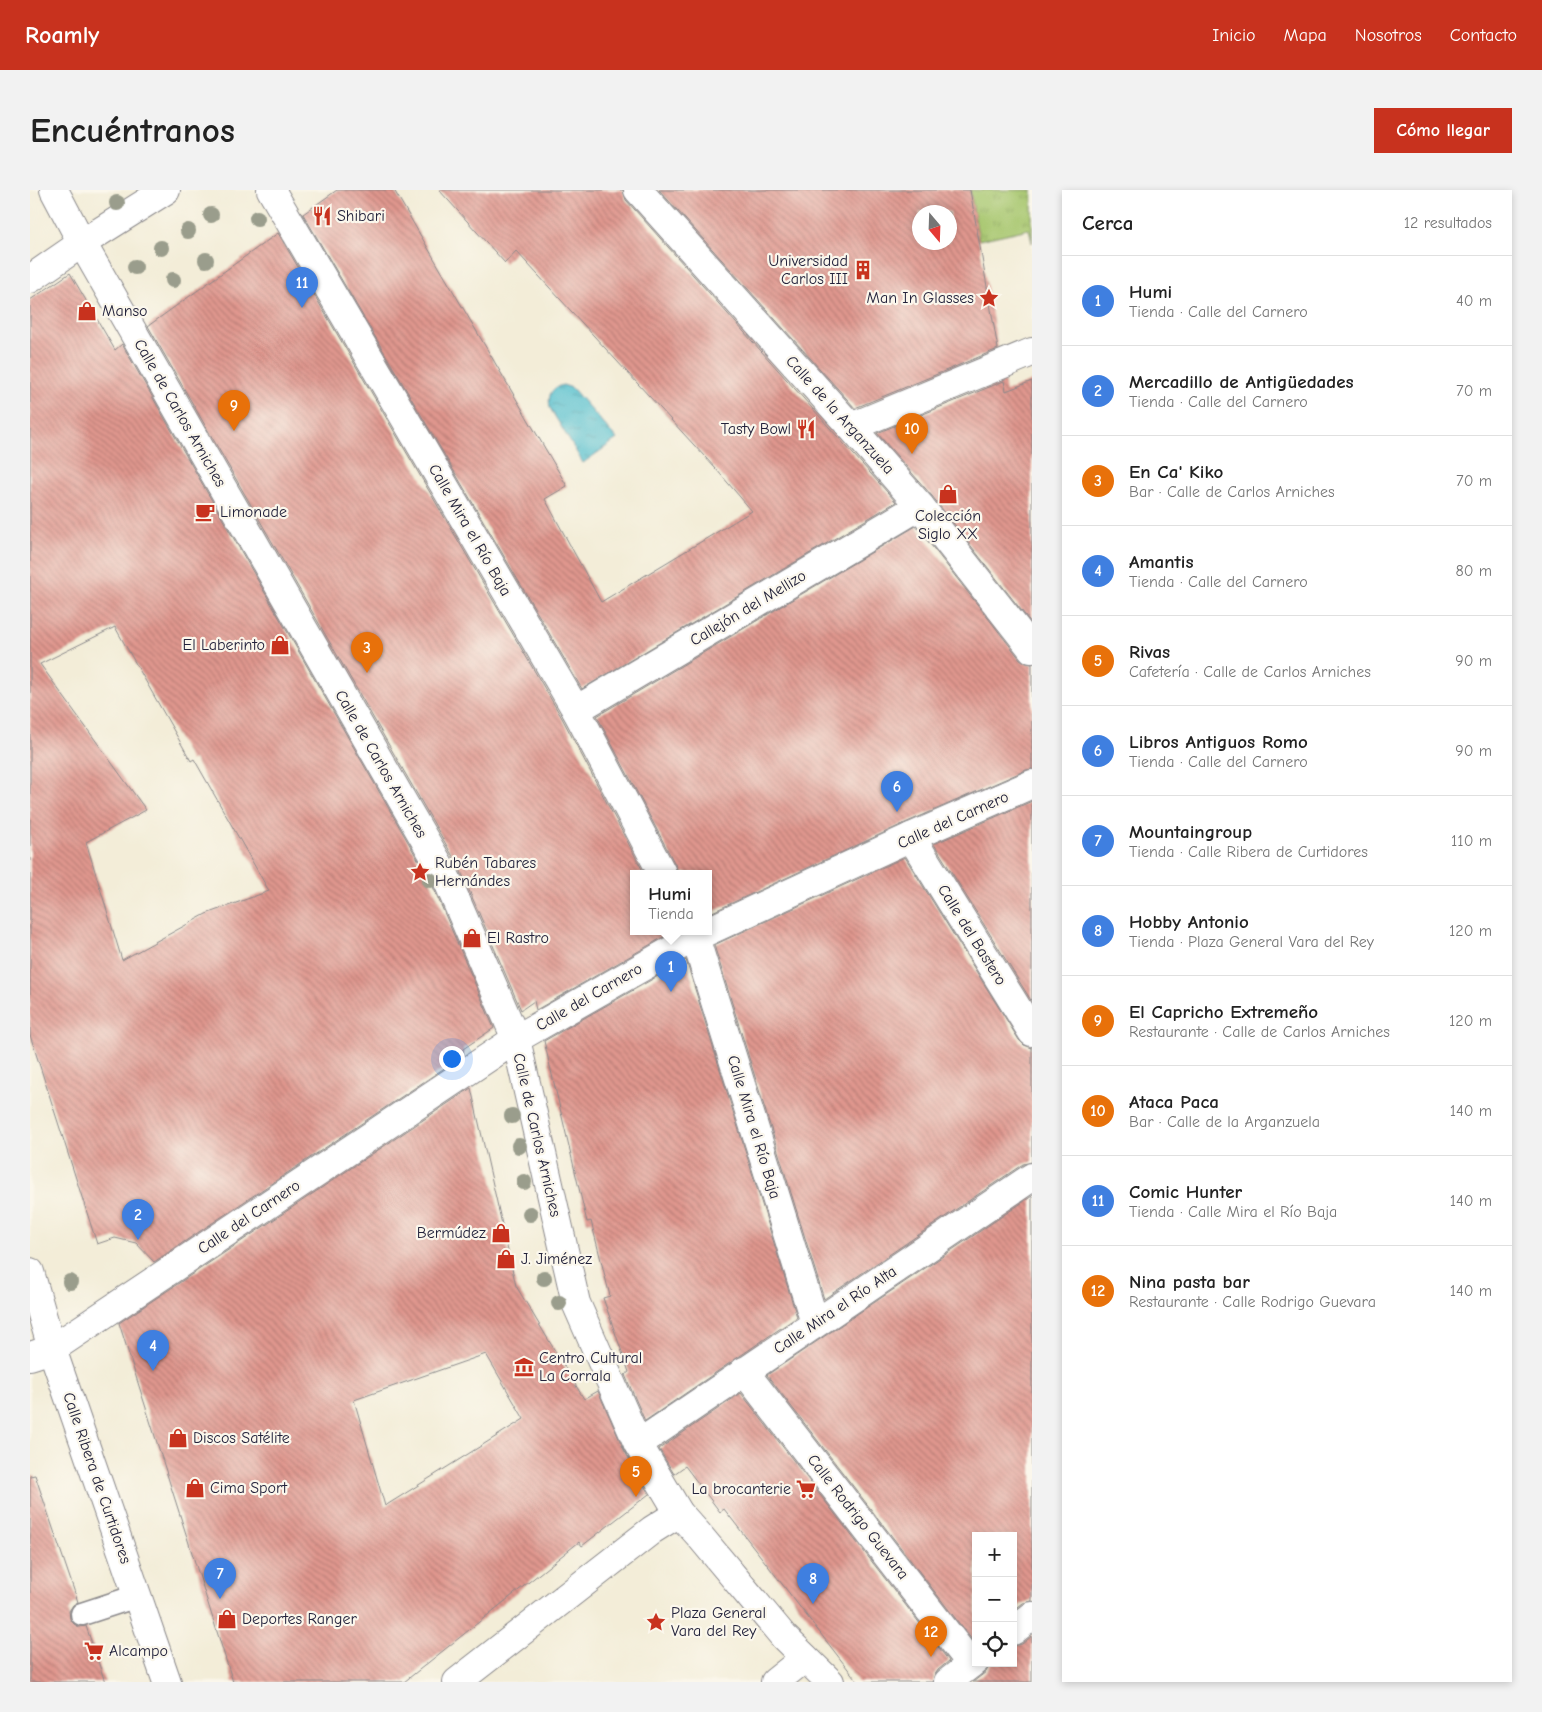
<!DOCTYPE html>
<html lang="es">
<head>
<meta charset="utf-8">
<style>
	body { margin:0; font-family:"Comic Neue",sans-serif; background:#f2f2f2; color:#222 }
	.controls { position:absolute; right:15px; bottom:15px; display:grid; overflow:hidden; border-radius:0px; box-shadow:0 2px 8px #0003 }
	.controls button { width:45px; height:45px; display:grid; place-items:center; padding:0; border:0; border-bottom:1px solid #e0e0e0; background:#fff; color:#222; font:25px sans-serif }
	.compass { position:absolute; left:882px; top:15px; width:45px; height:45px; border-radius:50%; background:#fff; box-shadow:0 2px 8px #0003; rotate:161deg }
	.you { position:absolute; left:421px; top:868px; width:18px; height:18px; margin:-12px; border:4px solid #fff; border-radius:50%; background:#1a73e8; box-shadow:0 0 0 8px #1a73e833 }
	.badge { display:grid; place-items:center; width:32px; height:32px; border-radius:50%; background:#c8321e; color:#fff; font-size:16px; font-weight:700 }
	.pin { position:absolute; translate:-50% -41px; filter:drop-shadow(0 1px 2px #0008) }
	.pin::after { content:''; position:absolute; top:26px; width:18px; height:15px; background:inherit; clip-path:polygon(0 0,100% 0,50% 100%) }
	.popup { position:absolute; left:600px; top:680px; width:82px; height:65px; box-sizing:border-box; display:grid; place-content:center; border-radius:0px; background:#fff; filter:drop-shadow(0 1px 4px #0005); font-size:16px; white-space:nowrap; color:#767676 }
	.popup b { font-size:19px; color:#222 }
	.popup::after { content:''; position:absolute; left:50%; top:100%; margin-left:-10px; border:10px solid transparent; border-top-color:#fff }
	.list { margin:0; padding:0; list-style:none }
	h2 { display:flex; justify-content:space-between; align-items:center; height:65px; margin:0; padding:0 20px; font-size:21px }
	h2 small { font-size:16px; font-weight:400; color:#767676 }
	.list li { display:grid; grid-template-columns:32px 1fr auto; gap:15px; align-items:center; box-sizing:border-box; height:90px; padding:0 20px; border-top:1px solid #e0e0e0 }
	.list b { display:block; font-size:19px; white-space:nowrap }
	.list p { margin:0; font-size:16px; white-space:nowrap; color:#767676 }
	.list em { font-size:16px; font-style:normal; color:#767676 }
	.icon { flex:none; width:28px; height:28px; fill:none; stroke:currentColor; stroke-width:2; stroke-linecap:round; stroke-linejoin:round }
	.map { position:relative; flex:none; width:1002px; height:1492px; overflow:hidden; border-radius:0px }
	header { display:flex; align-items:center; gap:30px; box-sizing:border-box; height:70px; padding:0 25px; background:#c8321e; color:#fff }
	header strong { font-size:24px }
	nav { display:flex; gap:28px; margin-inline-start:auto; font-size:18px }
	.intro { display:flex; align-items:center; justify-content:space-between; box-sizing:border-box; height:120px; padding:0 30px }
	h1 { margin:0; font-size:35px }
	.button { padding:12px 22px; border-radius:0px; background:#c8321e; color:#fff; font-size:18px; font-weight:700 }
	main { display:flex; gap:30px; padding:0 30px }
	aside { flex:1; background:#fff; border-radius:0px; box-shadow:0 2px 8px #0003 }
	.map>svg:first-child { display:block }
	.park { fill:url(#park-tufts); stroke:#657455 }
	.water { fill:url(#water-ripples); stroke:#3a7084 }
	.building { fill:url(#building-back-hatch); fill-rule:evenodd }
	.lines { fill:none; stroke-linecap:round; stroke-linejoin:round }
	.lane-casing { stroke:#8a888a; stroke-width:25 }
	.street-casing { stroke:#8a888a; stroke-width:30 }
	.lane { stroke:#fff; stroke-width:22 }
	.street { stroke:#fff; stroke-width:28 }
	.tree { fill:#9a9d8c }
	.labels { text-anchor:middle; dominant-baseline:central; stroke-width:4.5; stroke-linejoin:round; paint-order:stroke }
	.poi-label { font-size:16px; fill:#22223b; stroke:#fbf7ec; text-anchor:start }
	.street-label { font-size:16px; fill:#22223b; stroke:#fbf7ec }
</style>
</head>
<body>
<header>
<strong>Roamly</strong>
<nav><a>Inicio</a><a>Mapa</a><a>Nosotros</a><a>Contacto</a></nav>
</header>
<div class="intro"><h1>Encuéntranos</h1><a class="button">Cómo llegar</a></div>
<main>
<div class="map">
<svg width="1002" height="1492" viewBox="0 0 1002 1492">
	<defs>
		<pattern id="park-tufts" width="24" height="20" patternUnits="userSpaceOnUse" patternTransform="scale(1.25)"><rect width="24" height="20" fill="#a8c76f"/><path d="M3 7l-1-3M5 7V3M7 7l1-3M15 17l-1-3M17 17v-4M19 17l1-3" fill="none" stroke="#90ab61"/></pattern>
		<pattern id="water-ripples" width="26" height="14" patternUnits="userSpaceOnUse" patternTransform="scale(1.25)"><rect width="26" height="14" fill="#53bfce"/><path d="M2 4q2-2 4 0t4 0M15 11q2-2 4 0t4 0" fill="none" stroke="#449ba8"/></pattern>
		<pattern id="building-back-hatch" width="6" height="6" patternUnits="userSpaceOnUse" patternTransform="scale(1.25)"><rect width="6" height="6" fill="#e0978e"/><path d="M-1 5l2 2M0 0l6 6M5-1l2 2" fill="none" stroke="#b57b75"/></pattern>
	</defs>
	<rect width="100%" height="100%" fill="#fbf7ec"/>
	<filter id="ink" filterUnits="userSpaceOnUse"><feTurbulence type="fractalNoise" baseFrequency=".02" numOctaves="2"/><feDisplacementMap in="SourceGraphic" scale="10" xChannelSelector="R" yChannelSelector="G"/><feConvolveMatrix kernelMatrix="1 2 1 2 8 2 1 2 1" color-interpolation-filters="sRGB"/></filter>
	<filter id="wash" filterUnits="userSpaceOnUse"><feTurbulence type="fractalNoise" baseFrequency=".0096" numOctaves="4" result="noise"/><feDisplacementMap in="SourceGraphic" scale="20" xChannelSelector="R" yChannelSelector="G"/><feGaussianBlur stdDeviation="1.12" result="paint"/><feColorMatrix in="noise" values="0 0 0 0 0 0 0 0 0 0 0 0 0 0 0 0 0 1.4 0 .05"/><feComposite in="paint" operator="in"/></filter>
	<g filter="url(#wash)">
		<rect width="100%" height="100%" fill="#f3edd8"/>
		<!-- park -->
		<polygon class="park" points="940,0 1002,0 1002,53 999,39 949,50"/>
		<!-- water -->
		<path class="water" d="M533,195L542,198L587,249L553,273L520,218C518,206 520,198 533,195Z"/>
		<g id="blocks">
			<!-- building -->
			<g class="building">
				<polygon points="307,0 364,0 537,296 515,309 571,412 722,321 686,279 486,61 475,73 409,0 593,0 596,10 866,312 552,499 273,24"/>
				<path d="M629,0H940L968,159L825,218ZM890,22H920V52H890Z"/>
				<polygon points="248,43 532,528 614,683 604,683 604,741 644,741 506,820 504,811 491,820 429,677 118,136"/>
				<path d="M40,83L85,160L92,154L401,692L464,838L433,859L434,865L124,1072L106,1053L85,1048L67,1054L0,845V110ZM85,437L161,571L164,569L239,701L176,724L92,770L56,652L116,620L10,474Z"/>
				<polygon points="974,191 976,201 1002,191 1002,434 902,306 847,243"/>
				<polygon points="886,336 990,469 996,473 1002,474 1002,579 996,580 875,633 678,724 678,683 648,683 646,676 567,526"/>
				<polygon points="1002,611 1002,812 904,654"/>
				<polygon points="875,667 989,850 994,855 1002,858 1002,972 993,974 794,1109 684,755"/>
				<polygon points="656,770 767,1127 615,1231 595,1185 599,1182 573,1108 580,1106 561,1031 557,1032 514,851"/>
				<path d="M441,898L486,1096L554,1209L568,1201L594,1260L619,1304L552,1356L549,1352L374,1492H203L89,1133ZM456,1164L494,1229L355,1316L324,1210Z"/>
				<polygon points="1002,1006 1002,1411 993,1413 983,1421 983,1346 946,1346 946,1455 737,1185"/>
				<polygon points="711,1203 919,1471 908,1480 904,1486 903,1492 828,1492 694,1319 690,1322 655,1276 644,1284 629,1259"/>
				<polygon points="5,1285 48,1412 43,1415 39,1421 40,1429 44,1434 49,1437 56,1436 75,1492 0,1492 0,1286"/>
				<polygon points="1002,1446 1002,1492 943,1492 956,1482 961,1473 983,1473 983,1456 992,1454"/>
			</g>
		</g>
	</g>
	<g filter="url(#ink)">
		<use href="#blocks" fill-opacity="0" stroke="#8a888a" stroke-width="1"/>
		<g class="lines">
			<defs>
				<polyline id="lane" points="52,1424 107,1406"/>
				<g id="street">
					<polyline points="24,0 52,53 415,685 486,849 546,1113 608,1254 649,1323 668,1344 754,1447 800,1492"/>
					<polyline points="241,0 546,520 632,683"/>
					<polyline points="608,0 821,237 890,316 1002,459"/>
					<polyline points="0,89 52,53 136,0"/>
					<polyline points="821,237 1002,162"/>
					<polyline points="546,520 890,316"/>
					<polyline points="881,647 1002,842"/>
					<polyline points="662,741 665,747 785,1133"/>
					<polyline points="0,1082 22,1159 137,1492"/>
					<polyline points="0,1166 22,1159 486,849 665,747 881,647 1002,594"/>
					<polyline points="714,1181 941,1474"/>
					<polyline points="608,1254 1002,987"/>
					<polyline points="983,1441 1002,1426"/>
					<polyline points="427,1492 622,1340 649,1323"/>
					<polyline points="745,1492 775,1468"/>
					<polyline points="918,1492 946,1470"/>
				</g>
			</defs>
			<!-- lane casing -->
			<use href="#lane" class="lane-casing"/>
			<!-- street casing -->
			<use href="#street" class="street-casing"/>
			<!-- lane -->
			<use href="#lane" class="lane"/>
			<!-- street -->
			<use href="#street" class="street"/>
		</g>
		<!-- trees -->
		<g class="tree">
			<circle cx="87" cy="13" r="8"/>
			<circle cx="181" cy="25" r="8"/>
			<circle cx="227" cy="28" r="8"/>
			<circle cx="158" cy="41" r="8"/>
			<circle cx="131" cy="58" r="8"/>
			<circle cx="176" cy="70" r="8"/>
			<circle cx="105" cy="77" r="8"/>
			<circle cx="143" cy="90" r="8"/>
			<circle cx="400" cy="690" r="8"/>
			<circle cx="482" cy="926" r="8"/>
			<circle cx="489" cy="956" r="8"/>
			<circle cx="494" cy="992" r="8"/>
			<circle cx="500" cy="1024" r="8"/>
			<circle cx="514" cy="1088" r="8"/>
			<circle cx="40" cy="1092" r="8"/>
			<circle cx="529" cy="1113" r="8"/>
		</g>
	</g>
	<!-- icons -->
	<defs>
		<symbol id="restaurant-bare" viewBox="-9 -9 18 18"><path d="M-5-6h1v4h1v-4h1v4h1v-4h1v5L-1.5 .5V6h-2V.5L-5-1ZM5-6V6H3V1.5H1.5Q1.5-4 5-6Z" fill="#c8321e" stroke="#fbf7ec" stroke-width="2.5" paint-order="stroke"/></symbol>
		<symbol id="building-bare" viewBox="-9 -9 18 18"><path d="M-4-6H4V6H1V3H-1V6H-4ZM-2.5-4.3h1.7v1.8h-1.7ZM.8-4.3h1.7v1.8H.8ZM-2.5-1h1.7V.8h-1.7ZM.8-1h1.7V.8H.8Z" fill="#c8321e" stroke="#fbf7ec" stroke-width="2.5" paint-order="stroke"/></symbol>
		<symbol id="sight-bare" viewBox="-9 -9 18 18"><path d="M0-6L1.8-2.2L6-1.7L2.9 1.2L3.7 5.4L0 3.3L-3.7 5.4L-2.9 1.2L-6-1.7L-1.8-2.2Z" fill="#c8321e" stroke="#fbf7ec" stroke-width="2.5" paint-order="stroke"/></symbol>
		<symbol id="shop-bare" viewBox="-9 -9 18 18"><path d="M-5-2.5h2.3a2.7 3.5 0 0 1 5.4 0H5L5.5 6h-11ZM-1.5-2.5h3a1.5 2.3 0 0 0-3 0Z" fill="#c8321e" stroke="#fbf7ec" stroke-width="2.5" paint-order="stroke"/></symbol>
		<symbol id="cafe-bare" viewBox="-9 -9 18 18"><path d="M-5.5-4.5H6V0H3Q3 3.5 0 3.5H-2.5Q-5.5 3.5-5.5 0ZM3-3.2v2h1.7v-2ZM-6 4.5H4V6H-6Z" fill="#c8321e" stroke="#fbf7ec" stroke-width="2.5" paint-order="stroke"/></symbol>
		<symbol id="museum-bare" viewBox="-9 -9 18 18"><path d="M0-6L6-3V-2H-6V-3ZM-5-1h2V3h-2ZM-1-1h2V3h-2ZM3-1h2V3H3ZM-6 4H6V6H-6Z" fill="#c8321e" stroke="#fbf7ec" stroke-width="2.5" paint-order="stroke"/></symbol>
		<symbol id="supermarket-bare" viewBox="-9 -9 18 18"><path d="M-6-5.5h2.5l.6 2H6L4.5 2H-2.5L-4.4-4H-6ZM-1.5 3.2a1.3 1.3 0 1 0 .1 0ZM3 3.2a1.3 1.3 0 1 0 .1 0Z" fill="#c8321e" stroke="#fbf7ec" stroke-width="2.5" paint-order="stroke"/></symbol>
	</defs>
	<g fill-rule="evenodd">
		<use href="#restaurant-bare" x="278" y="12" width="28" height="28"/>
		<use href="#building-bare" x="819" y="66" width="28" height="28"/>
		<use href="#sight-bare" x="945" y="94" width="28" height="28"/>
		<use href="#shop-bare" x="43" y="107" width="28" height="28"/>
		<use href="#restaurant-bare" x="762" y="225" width="28" height="28"/>
		<use href="#shop-bare" x="904" y="290" width="28" height="28"/>
		<use href="#cafe-bare" x="161" y="308" width="28" height="28"/>
		<use href="#shop-bare" x="236" y="441" width="28" height="28"/>
		<use href="#sight-bare" x="376" y="668" width="28" height="28"/>
		<use href="#shop-bare" x="428" y="734" width="28" height="28"/>
		<use href="#shop-bare" x="457" y="1029" width="28" height="28"/>
		<use href="#shop-bare" x="462" y="1055" width="28" height="28"/>
		<use href="#museum-bare" x="480" y="1163" width="28" height="28"/>
		<use href="#shop-bare" x="134" y="1234" width="28" height="28"/>
		<use href="#shop-bare" x="151" y="1284" width="28" height="28"/>
		<use href="#supermarket-bare" x="762" y="1285" width="28" height="28"/>
		<use href="#shop-bare" x="183" y="1415" width="28" height="28"/>
		<use href="#sight-bare" x="612" y="1418" width="28" height="28"/>
		<use href="#supermarket-bare" x="50" y="1447" width="28" height="28"/>
	</g>
	<g class="labels">
		<!-- poi labels -->
		<g class="poi-label">
			<text x="307" y="26">Shibari</text>
			<text x="818" y="71" text-anchor="end">Universidad<tspan x="818" dy="18">Carlos III</tspan></text>
			<text x="944" y="108" text-anchor="end">Man In Glasses</text>
			<text x="72" y="121">Manso</text>
			<text x="761" y="239" text-anchor="end">Tasty Bowl</text>
			<text x="190" y="322">Limonade</text>
			<text x="918" y="326" text-anchor="middle">Colección<tspan x="918" dy="18">Siglo XX</tspan></text>
			<text x="235" y="455" text-anchor="end">El Laberinto</text>
			<text x="405" y="673">Rubén Tabares<tspan x="405" dy="18">Hernándes</tspan></text>
			<text x="457" y="748">El Rastro</text>
			<text x="456" y="1043" text-anchor="end">Bermúdez</text>
			<text x="491" y="1069">J. Jiménez</text>
			<text x="509" y="1168">Centro Cultural<tspan x="509" dy="18">La Corrala</tspan></text>
			<text x="163" y="1248">Discos Satélite</text>
			<text x="180" y="1298">Cima Sport</text>
			<text x="761" y="1299" text-anchor="end">La brocanterie</text>
			<text x="641" y="1423">Plaza General<tspan x="641" dy="18">Vara del Rey</tspan></text>
			<text x="212" y="1429">Deportes Ranger</text>
			<text x="79" y="1461">Alcampo</text>
		</g>
		<!-- street labels -->
		<g class="street-label">
			<text transform="translate(150 223) rotate(60)">Calle de Carlos Arniches</text>
			<text transform="translate(810 225) rotate(48)">Calle de la Arganzuela</text>
			<text transform="translate(440 340) rotate(60)">Calle Mira el Río Baja</text>
			<text transform="translate(718 418) rotate(-31)">Callejón del Mellizo</text>
			<text transform="translate(351 574) rotate(60)">Calle de Carlos Arniches</text>
			<text transform="translate(923 630) rotate(-24)">Calle del Carnero</text>
			<text transform="translate(942 745) rotate(58)">Calle del Bastero</text>
			<text transform="translate(559 807) rotate(-30)">Calle del Carnero</text>
			<text transform="translate(724 937) rotate(73)">Calle Mira el Río Baja</text>
			<text transform="translate(507 945) rotate(77)">Calle de Carlos Arniches</text>
			<text transform="translate(219 1027) rotate(-34)">Calle del Carnero</text>
			<text transform="translate(805 1120) rotate(-34)">Calle Mira el Río Alta</text>
			<text transform="translate(67 1288) rotate(71)">Calle Ribera de Curtidores</text>
			<text transform="translate(828 1327) rotate(52)">Calle Rodrigo Guevara</text>
		</g>
	</g>
</svg>
<div class="controls">
<button>+</button>
<button>−</button>
<button><svg class="icon" aria-label="locate" viewBox="0 0 24 24"><circle cx="12" cy="12" r="6"/><path d="M12 2v4M12 18v4M2 12h4M18 12h4"/></svg></button>
</div>
<svg class="compass" viewBox="-18 -18 36 36"><path d="M0-13l5 13h-10z" fill="#e53935"/><path d="M0 13l5-13h-10z" fill="#767676"/></svg>
<div class="you"></div>
<div class="pin badge" style="left:641px;top:802px;background:#3f7fe0">1</div>
<div class="popup"><b>Humi</b>Tienda</div>
<div class="pin badge" style="left:108px;top:1050px;background:#3f7fe0">2</div>
<div class="pin badge" style="left:337px;top:483px;background:#e8710a">3</div>
<div class="pin badge" style="left:123px;top:1181px;background:#3f7fe0">4</div>
<div class="pin badge" style="left:606px;top:1307px;background:#e8710a">5</div>
<div class="pin badge" style="left:867px;top:622px;background:#3f7fe0">6</div>
<div class="pin badge" style="left:190px;top:1409px;background:#3f7fe0">7</div>
<div class="pin badge" style="left:783px;top:1414px;background:#3f7fe0">8</div>
<div class="pin badge" style="left:204px;top:241px;background:#e8710a">9</div>
<div class="pin badge" style="left:882px;top:264px;background:#e8710a">10</div>
<div class="pin badge" style="left:272px;top:118px;background:#3f7fe0">11</div>
<div class="pin badge" style="left:901px;top:1467px;background:#e8710a">12</div>
</div>
<aside>
<h2>Cerca<small>12 resultados</small></h2>
<ul class="list">
<li><span class="badge" style="background:#3f7fe0">1</span><div><b>Humi</b><p>Tienda · Calle del Carnero</p></div><em>40 m</em></li>
<li><span class="badge" style="background:#3f7fe0">2</span><div><b>Mercadillo de Antigüedades</b><p>Tienda · Calle del Carnero</p></div><em>70 m</em></li>
<li><span class="badge" style="background:#e8710a">3</span><div><b>En Ca' Kiko</b><p>Bar · Calle de Carlos Arniches</p></div><em>70 m</em></li>
<li><span class="badge" style="background:#3f7fe0">4</span><div><b>Amantis</b><p>Tienda · Calle del Carnero</p></div><em>80 m</em></li>
<li><span class="badge" style="background:#e8710a">5</span><div><b>Rivas</b><p>Cafetería · Calle de Carlos Arniches</p></div><em>90 m</em></li>
<li><span class="badge" style="background:#3f7fe0">6</span><div><b>Libros Antiguos Romo</b><p>Tienda · Calle del Carnero</p></div><em>90 m</em></li>
<li><span class="badge" style="background:#3f7fe0">7</span><div><b>Mountaingroup</b><p>Tienda · Calle Ribera de Curtidores</p></div><em>110 m</em></li>
<li><span class="badge" style="background:#3f7fe0">8</span><div><b>Hobby Antonio</b><p>Tienda · Plaza General Vara del Rey</p></div><em>120 m</em></li>
<li><span class="badge" style="background:#e8710a">9</span><div><b>El Capricho Extremeño</b><p>Restaurante · Calle de Carlos Arniches</p></div><em>120 m</em></li>
<li><span class="badge" style="background:#e8710a">10</span><div><b>Ataca Paca</b><p>Bar · Calle de la Arganzuela</p></div><em>140 m</em></li>
<li><span class="badge" style="background:#3f7fe0">11</span><div><b>Comic Hunter</b><p>Tienda · Calle Mira el Río Baja</p></div><em>140 m</em></li>
<li><span class="badge" style="background:#e8710a">12</span><div><b>Nina pasta bar</b><p>Restaurante · Calle Rodrigo Guevara</p></div><em>140 m</em></li>
</ul>
</aside>
</main>
</body>
</html>
